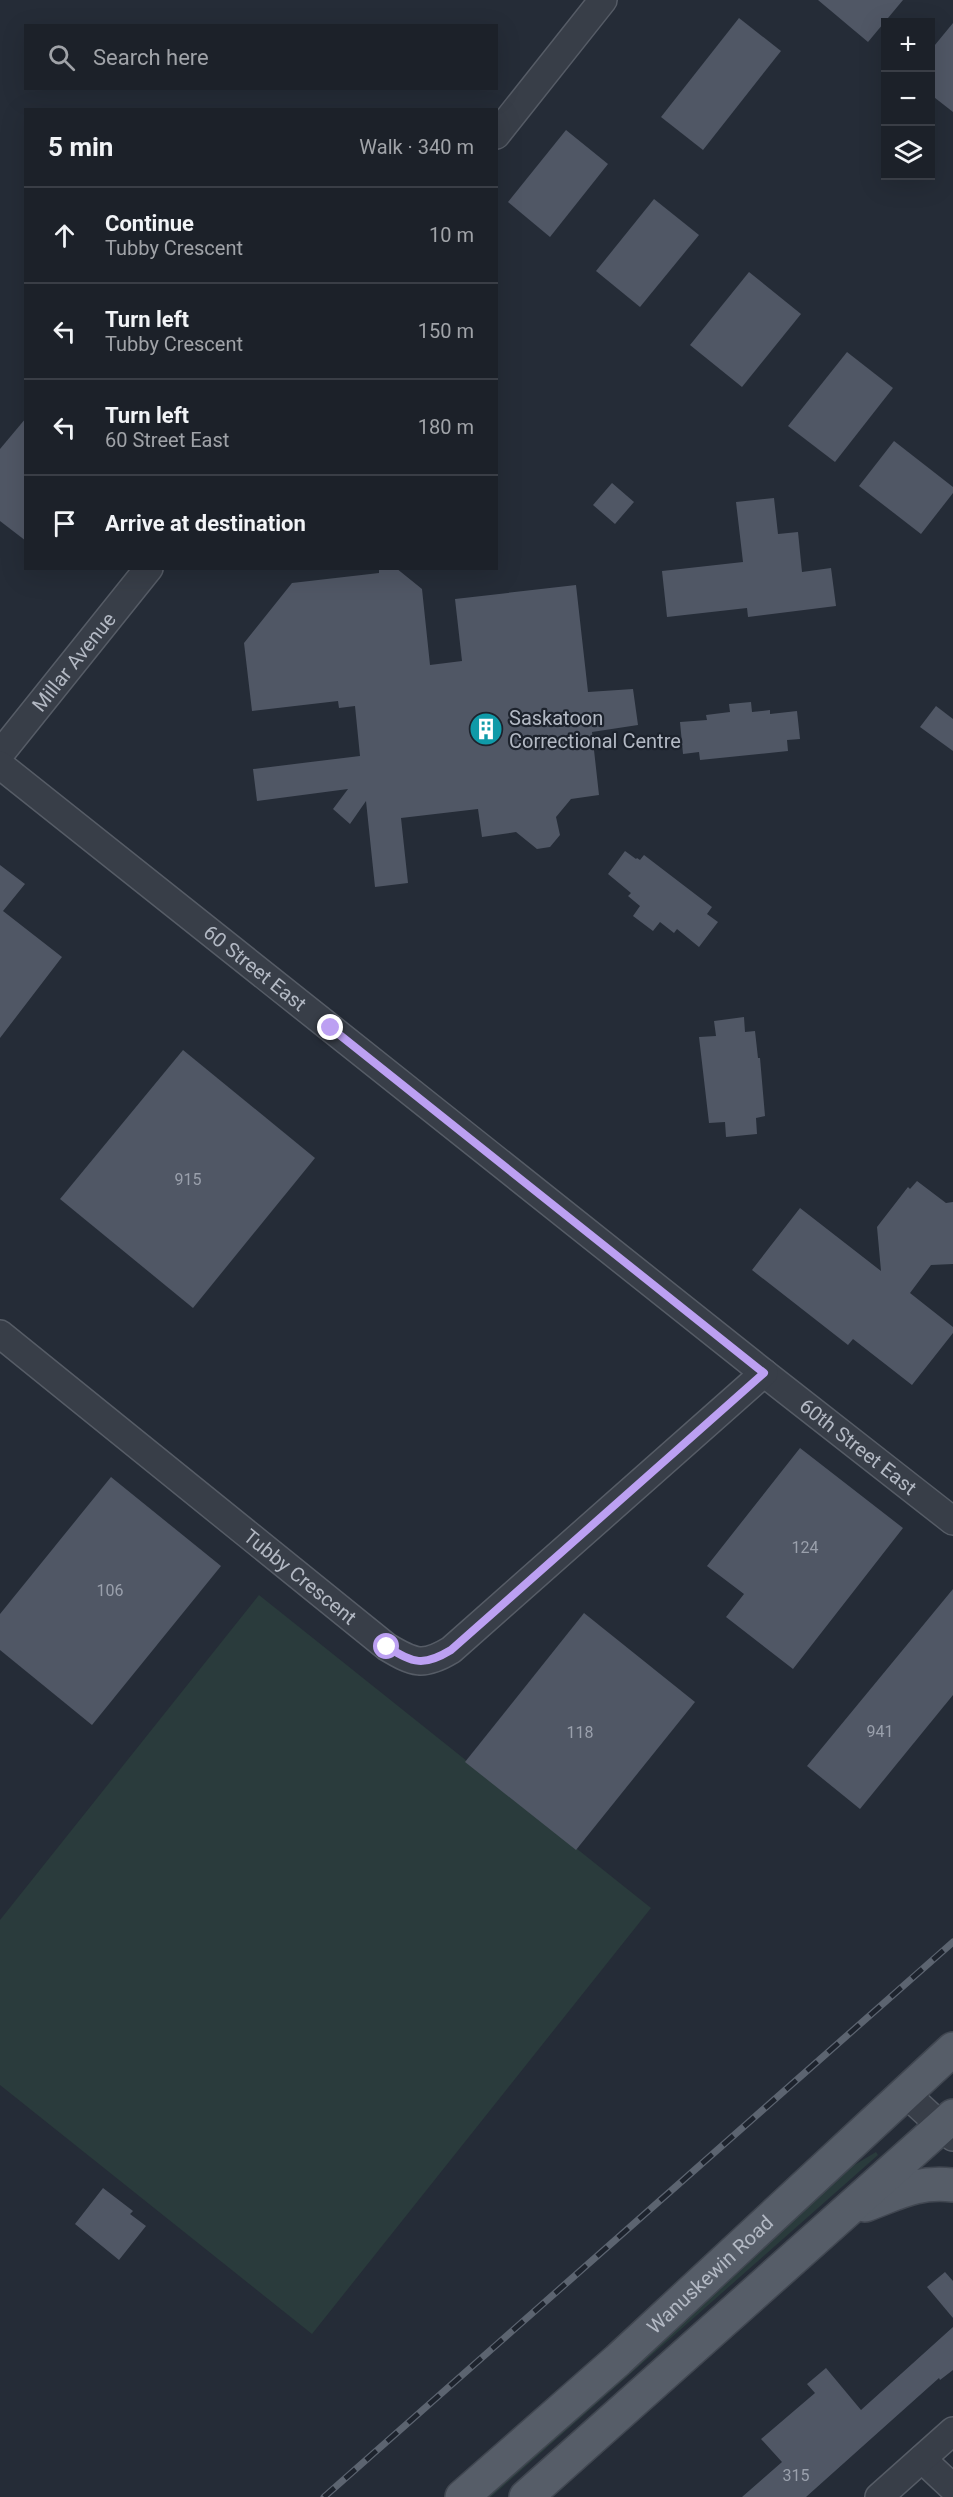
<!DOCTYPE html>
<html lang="en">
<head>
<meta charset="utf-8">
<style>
	body { margin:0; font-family:Roboto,sans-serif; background:#292e35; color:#f1f3f6 }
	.controls { position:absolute; right:18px; top:18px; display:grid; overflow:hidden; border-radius:0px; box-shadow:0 6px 24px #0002 }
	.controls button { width:54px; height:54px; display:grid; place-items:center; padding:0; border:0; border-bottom:2px solid #3a3e46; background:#1c2129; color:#f1f3f6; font:30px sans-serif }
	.stop { position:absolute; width:18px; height:18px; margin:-14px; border:4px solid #bca0f2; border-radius:50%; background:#fff }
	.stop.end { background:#bca0f2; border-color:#fff; box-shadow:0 2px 6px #0008 }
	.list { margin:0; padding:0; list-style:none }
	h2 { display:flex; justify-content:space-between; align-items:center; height:78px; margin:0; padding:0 24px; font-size:26px }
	h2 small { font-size:20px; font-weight:400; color:#a0a3a8 }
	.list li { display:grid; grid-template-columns:39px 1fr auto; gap:18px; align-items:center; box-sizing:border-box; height:96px; padding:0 24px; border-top:2px solid #3a3e46 }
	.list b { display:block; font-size:22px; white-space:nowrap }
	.list p { margin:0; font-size:20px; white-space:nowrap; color:#a0a3a8 }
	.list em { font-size:20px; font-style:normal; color:#a0a3a8 }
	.icon { flex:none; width:33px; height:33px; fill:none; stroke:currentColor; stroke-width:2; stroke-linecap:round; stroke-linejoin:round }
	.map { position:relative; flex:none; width:953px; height:2497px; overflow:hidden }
	.search { position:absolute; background:#1c2129; box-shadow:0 6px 24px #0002; left:24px; top:24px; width:474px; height:66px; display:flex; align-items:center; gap:15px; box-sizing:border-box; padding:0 21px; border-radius:0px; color:#a0a3a8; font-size:22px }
	.panel { position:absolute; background:#1c2129; box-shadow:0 6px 24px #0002; left:24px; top:108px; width:474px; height:462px; border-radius:0px }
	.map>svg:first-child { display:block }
	.green { fill:#2a3b3c }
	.building { fill:#505765 }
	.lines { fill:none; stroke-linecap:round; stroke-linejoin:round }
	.minor-casing { stroke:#565c66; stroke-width:30 }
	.major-casing { stroke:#414751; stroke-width:36 }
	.minor { stroke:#383e48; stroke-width:27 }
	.major { stroke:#565d68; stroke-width:33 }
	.rail-casing { stroke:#5c6470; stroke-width:7 }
	.rail { stroke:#1d232d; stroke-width:4.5; stroke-dasharray:14; stroke-linecap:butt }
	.route { stroke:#bca0f2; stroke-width:8 }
	.labels { text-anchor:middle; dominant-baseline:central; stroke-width:4.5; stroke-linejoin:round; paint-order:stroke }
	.number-label { font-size:16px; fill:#9aa0ac }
	.street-label { font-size:20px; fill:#b3b9c4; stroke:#1d232d }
	.poi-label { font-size:20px; fill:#b3b9c4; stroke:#1d232d; text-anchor:start }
</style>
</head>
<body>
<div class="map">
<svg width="953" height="2497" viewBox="0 0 953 2497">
	<rect width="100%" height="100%" fill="#252c37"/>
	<!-- green -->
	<g class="green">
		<polygon points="259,1595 651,1908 312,2334 0,2085 0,1920"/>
		<polygon points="876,2152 878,2155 491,2497 478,2497 851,2167"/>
	</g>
	<!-- building -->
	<g class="building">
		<polygon points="818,0 903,0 868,42"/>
		<polygon points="739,18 781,51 703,150 661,117"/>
		<polygon points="953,23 953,112 930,94 930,51"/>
		<polygon points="566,130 608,164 550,237 508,202"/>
		<polygon points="654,199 699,235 640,307 596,271"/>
		<polygon points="749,272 801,314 742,387 690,345"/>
		<polygon points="847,352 893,388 835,462 788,426"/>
		<polygon points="26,418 26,541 0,521 0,449"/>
		<polygon points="894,441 953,487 953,493 921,534 859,486"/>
		<polygon points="612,483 634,502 615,524 593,505"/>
		<polygon points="774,498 778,534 798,532 802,572 831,568 836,606 748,617 747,608 667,617 662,571 743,562 736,502"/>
		<polygon points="379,568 396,568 422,589 430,665 462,661 455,599 576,585 588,692 633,689 638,725 592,732 599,795 571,799 556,817 560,835 550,847 537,849 516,832 482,837 478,809 401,818 408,883 375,887 366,801 350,824 333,809 348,789 257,801 253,769 360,756 355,706 339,708 338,701 252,711 244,643 292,583 379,573"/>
		<polygon points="751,702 752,712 770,710 770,714 797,711 800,739 787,740 788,751 700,760 699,752 683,754 680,722 707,720 706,715 730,712 729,704"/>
		<polygon points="936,706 953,719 953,751 920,727"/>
		<polygon points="625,851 636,859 637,858 640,860 644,855 712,907 707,914 718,922 699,947 677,929 674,933 660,922 653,931 633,916 640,906 628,896 631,893 608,874"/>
		<polygon points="0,865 25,884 3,911 62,957 0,1038"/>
		<polygon points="744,1017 745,1032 755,1031 758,1058 760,1058 765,1116 756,1118 757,1134 726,1137 725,1122 709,1123 699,1037 716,1036 714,1021"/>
		<polygon points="183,1050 315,1158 193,1308 60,1199"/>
		<polygon points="917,1181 946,1203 953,1202 953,1264 931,1265 910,1293 953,1327 953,1333 912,1385 853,1339 848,1345 752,1270 800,1208 881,1271 877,1227 908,1187 910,1189"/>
		<polygon points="800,1448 903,1528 793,1669 726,1617 744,1594 707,1566"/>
		<polygon points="111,1477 221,1566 92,1725 0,1650 0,1614"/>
		<polygon points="953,1589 953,1695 860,1809 807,1766"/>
		<polygon points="584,1613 695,1702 576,1850 465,1762"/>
		<polygon points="103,2188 133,2211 130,2214 146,2226 119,2260 75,2224"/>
		<polygon points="945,2272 953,2281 953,2318 927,2287"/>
		<polygon points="953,2327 953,2370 940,2380 939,2378 806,2497 742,2497 782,2462 761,2439 815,2393 807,2384 826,2368 861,2410"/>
	</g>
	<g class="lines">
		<defs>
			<g id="minor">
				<polyline points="496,135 603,0"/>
				<path id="s1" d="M0,754L149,568"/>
				<path id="s2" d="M0,765L764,1373L953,1521"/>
				<path id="s3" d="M0,1334L387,1647C414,1663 423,1667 451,1650L764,1373"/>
				<polyline points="904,2092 953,2137"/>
				<polyline points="922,2459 953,2488"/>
				<polyline points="879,2497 953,2431"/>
			</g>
			<g id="major">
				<path d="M865,2205C898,2193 916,2181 953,2185"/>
				<path id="s4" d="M462,2497L618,2360L953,2049"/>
				<polyline points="526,2497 953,2116"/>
			</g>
		</defs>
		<!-- minor casing -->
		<use href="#minor" class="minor-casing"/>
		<!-- major casing -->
		<use href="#major" class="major-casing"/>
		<!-- minor -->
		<use href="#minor" class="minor"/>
		<!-- major -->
		<use href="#major" class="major"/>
		<defs>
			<polyline id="rail" points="324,2497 953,1942"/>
		</defs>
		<!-- rail casing -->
		<use href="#rail" class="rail-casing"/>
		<!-- rail -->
		<use href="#rail" class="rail"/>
	</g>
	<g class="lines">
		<!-- route -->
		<path class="route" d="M331,1028L764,1373L451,1650C423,1667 414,1663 387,1647"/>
	</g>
	<!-- icons -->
	<defs>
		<symbol id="building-disc" viewBox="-11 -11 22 22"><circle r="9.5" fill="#0f9aa8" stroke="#1d232d"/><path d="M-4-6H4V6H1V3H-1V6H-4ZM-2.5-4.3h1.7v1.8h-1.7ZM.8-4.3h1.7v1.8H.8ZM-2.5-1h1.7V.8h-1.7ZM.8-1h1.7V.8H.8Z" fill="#fff"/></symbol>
	</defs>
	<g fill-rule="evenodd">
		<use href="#building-disc" x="467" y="710" width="38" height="38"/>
	</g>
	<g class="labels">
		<!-- number labels -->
		<g class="number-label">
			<text x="188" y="1179">915</text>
			<text x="805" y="1547">124</text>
			<text x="110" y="1590">106</text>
			<text x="880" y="1731">941</text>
			<text x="580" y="1732">118</text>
			<text x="796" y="2475">315</text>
		</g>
		<!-- street labels -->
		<g class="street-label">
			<text stroke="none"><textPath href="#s1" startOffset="118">Millar Avenue</textPath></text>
			<text stroke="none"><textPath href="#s2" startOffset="326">60 Street East</textPath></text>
			<text stroke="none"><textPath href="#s2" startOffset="1096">60th Street East</textPath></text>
			<text stroke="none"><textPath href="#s3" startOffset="386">Tubby Crescent</textPath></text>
			<text stroke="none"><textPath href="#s4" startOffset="333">Wanuskewin Road</textPath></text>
		</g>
		<!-- poi labels -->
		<g class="poi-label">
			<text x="509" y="718">Saskatoon<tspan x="509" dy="23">Correctional Centre</tspan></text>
		</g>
	</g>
</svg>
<div class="controls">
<button>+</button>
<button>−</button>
<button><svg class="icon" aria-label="layers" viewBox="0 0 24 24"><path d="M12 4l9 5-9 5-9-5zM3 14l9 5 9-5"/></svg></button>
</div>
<div class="stop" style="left:387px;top:1647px"></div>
<div class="stop end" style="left:331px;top:1028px"></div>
<div class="search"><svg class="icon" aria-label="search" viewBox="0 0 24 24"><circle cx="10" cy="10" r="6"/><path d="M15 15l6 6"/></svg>Search here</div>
<section class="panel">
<h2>5 min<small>Walk · 340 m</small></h2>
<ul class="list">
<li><svg class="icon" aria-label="ahead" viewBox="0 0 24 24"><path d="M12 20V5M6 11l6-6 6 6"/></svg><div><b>Continue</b><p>Tubby Crescent</p></div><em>10 m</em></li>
<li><svg class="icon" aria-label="left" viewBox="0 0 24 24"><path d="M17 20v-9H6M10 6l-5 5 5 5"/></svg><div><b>Turn left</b><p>Tubby Crescent</p></div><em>150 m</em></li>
<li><svg class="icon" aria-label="left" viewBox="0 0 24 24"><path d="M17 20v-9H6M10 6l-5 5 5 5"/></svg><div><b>Turn left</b><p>60 Street East</p></div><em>180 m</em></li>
<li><svg class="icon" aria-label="arrive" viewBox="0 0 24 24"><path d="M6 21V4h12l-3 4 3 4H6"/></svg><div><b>Arrive at destination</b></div></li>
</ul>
</section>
</div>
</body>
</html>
